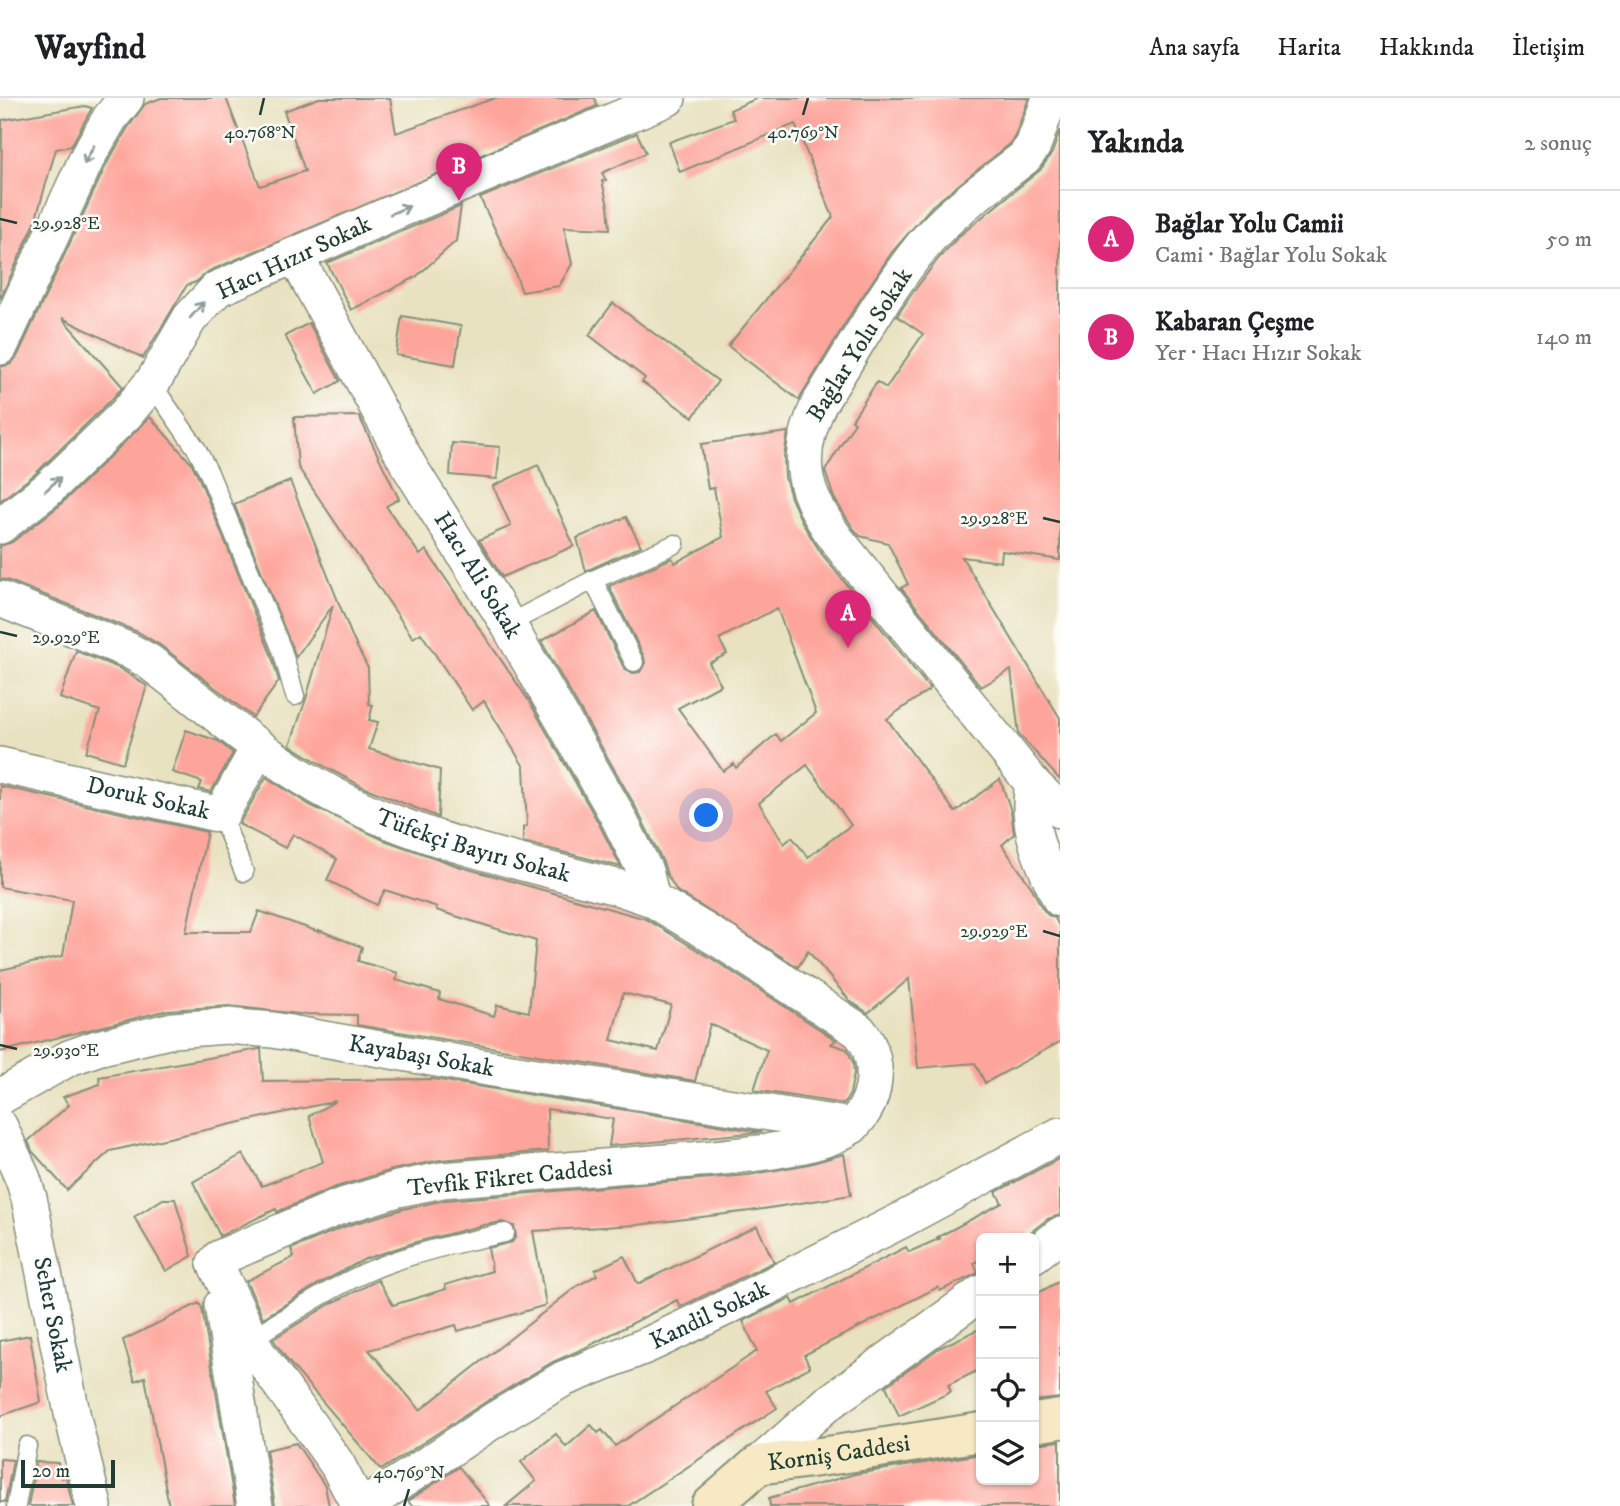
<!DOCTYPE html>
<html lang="tr">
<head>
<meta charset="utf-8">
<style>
	body { margin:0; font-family:"IM FELL DW Pica",serif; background:#f2f2f2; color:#202124 }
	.controls { position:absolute; right:21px; bottom:21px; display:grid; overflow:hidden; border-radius:10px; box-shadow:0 2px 5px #0004 }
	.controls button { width:63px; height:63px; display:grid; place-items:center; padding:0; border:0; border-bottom:2px solid #e0e0e0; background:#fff; color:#202124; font:35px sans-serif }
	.scale { position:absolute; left:21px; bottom:18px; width:94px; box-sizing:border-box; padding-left:7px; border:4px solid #1f3d34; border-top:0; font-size:19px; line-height:24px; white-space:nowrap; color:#1f3d34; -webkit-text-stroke:5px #fdfcf7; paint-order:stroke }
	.you { position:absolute; left:707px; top:718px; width:24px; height:24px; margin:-18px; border:5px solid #fff; border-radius:50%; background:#1a73e8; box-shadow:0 0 0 10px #1a73e833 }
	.badge { display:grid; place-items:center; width:46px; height:46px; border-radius:50%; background:#db2777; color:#fff; font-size:23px; font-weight:700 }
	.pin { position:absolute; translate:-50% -58px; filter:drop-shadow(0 2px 4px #0008) }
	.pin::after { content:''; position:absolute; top:37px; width:24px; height:21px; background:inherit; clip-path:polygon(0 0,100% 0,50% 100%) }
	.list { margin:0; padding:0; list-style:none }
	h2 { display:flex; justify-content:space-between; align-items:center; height:91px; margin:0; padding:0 28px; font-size:30px }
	h2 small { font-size:23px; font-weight:400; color:#757577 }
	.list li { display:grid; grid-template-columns:46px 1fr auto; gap:21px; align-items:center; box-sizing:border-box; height:98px; padding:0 28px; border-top:2px solid #e0e0e0 }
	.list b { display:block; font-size:26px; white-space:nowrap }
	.list p { margin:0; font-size:23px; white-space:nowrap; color:#757577 }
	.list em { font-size:23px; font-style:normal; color:#757577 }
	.icon { flex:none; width:38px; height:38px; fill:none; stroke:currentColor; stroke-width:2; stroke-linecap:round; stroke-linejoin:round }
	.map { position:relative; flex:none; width:1060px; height:1408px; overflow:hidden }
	header { display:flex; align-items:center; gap:42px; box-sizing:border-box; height:98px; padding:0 35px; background:#fff; border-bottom:2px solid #e0e0e0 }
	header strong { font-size:33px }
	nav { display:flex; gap:38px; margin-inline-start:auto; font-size:24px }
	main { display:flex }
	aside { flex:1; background:#fff }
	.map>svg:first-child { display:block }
	.building { fill:#fea59b; fill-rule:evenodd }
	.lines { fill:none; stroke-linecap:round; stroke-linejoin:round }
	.service-casing { stroke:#84907a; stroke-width:21 }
	.minor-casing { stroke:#84907a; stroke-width:38 }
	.secondary-casing { stroke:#84907a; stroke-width:42 }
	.service { stroke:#fff; stroke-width:18 }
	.minor { stroke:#fff; stroke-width:35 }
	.secondary { stroke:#f7e9c3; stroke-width:38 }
	.oneway { stroke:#8f9e9a }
	.ticks { fill:none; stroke:#1f3d34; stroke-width:2.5 }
	.labels { text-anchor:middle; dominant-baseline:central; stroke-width:5; stroke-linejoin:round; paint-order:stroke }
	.street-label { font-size:24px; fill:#1f3d34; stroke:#fdfcf7 }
	.ticks-label { font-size:18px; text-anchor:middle; fill:#1f3d34; stroke:#fdfcf7; stroke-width:5; stroke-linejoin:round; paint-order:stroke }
</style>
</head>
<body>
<header>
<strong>Wayfind</strong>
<nav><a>Ana sayfa</a><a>Harita</a><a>Hakkında</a><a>İletişim</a></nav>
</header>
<main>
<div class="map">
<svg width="1060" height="1408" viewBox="0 0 1060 1408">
	<rect width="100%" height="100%" fill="#fdfcf7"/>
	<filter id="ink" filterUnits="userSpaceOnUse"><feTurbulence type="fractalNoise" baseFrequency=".0143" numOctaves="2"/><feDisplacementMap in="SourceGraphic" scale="14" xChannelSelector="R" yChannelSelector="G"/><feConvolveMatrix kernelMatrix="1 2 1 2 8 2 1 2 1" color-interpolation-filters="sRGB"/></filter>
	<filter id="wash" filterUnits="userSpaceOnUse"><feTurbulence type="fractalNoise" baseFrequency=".00686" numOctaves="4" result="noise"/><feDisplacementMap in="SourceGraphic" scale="28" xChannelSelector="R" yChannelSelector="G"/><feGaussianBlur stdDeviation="1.57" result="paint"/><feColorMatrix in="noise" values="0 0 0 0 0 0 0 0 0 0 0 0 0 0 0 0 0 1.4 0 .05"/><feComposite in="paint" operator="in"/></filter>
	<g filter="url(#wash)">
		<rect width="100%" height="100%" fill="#e9e2c1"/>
		<g id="blocks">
			<!-- building -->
			<g class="building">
				<polygon points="161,0 226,0 260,88 305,73 284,13 319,0 390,0 396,35 495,0 595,0 597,8 209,173 196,184 187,187 143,260 62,220 123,289 111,302 34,377 0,403 0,269 11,266 18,257 106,67 127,31 145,6"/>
				<polygon points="758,0 1029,0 1015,38 1010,46 932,108 892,154 852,214 799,302 728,248 833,119 795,26 680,74 669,44 734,21 730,12"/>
				<polygon points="85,8 92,10 71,48 56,51 34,127 0,201 2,22"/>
				<polygon points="1060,32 1060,462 1002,453 1001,464 962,459 1060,620 1060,682 1019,636 1011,572 981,589 901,490 908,486 888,445 860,438 853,430 834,400 825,373 855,324 852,322 877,284 886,290 923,236 897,218 911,197 938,161 959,138 1040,72 1052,55"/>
				<polygon points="637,35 646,55 602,75 606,82 602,83 608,108 610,131 564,129 572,166 559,188 522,194 512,167 480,100"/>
				<polygon points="461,108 456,143 416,179 351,212 327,165"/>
				<polygon points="613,205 718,283 693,319 642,284 645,280 589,237"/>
				<polygon points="402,218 461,228 455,267 396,257"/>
				<polygon points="309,225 340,283 317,296 285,238"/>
				<polygon points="359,318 399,401 386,408 420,457 426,452 529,603 598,724 621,769 523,744 523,729 527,728 524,669 484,603 472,612 421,535 413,540 298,369 294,319"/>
				<polygon points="150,319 192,366 199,380 271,556 279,583 253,619 160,547 138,534 7,482 0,481 0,448 12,444 59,408"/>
				<path d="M788,334L784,359L785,379L791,400L803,426L821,455L930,591L887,621L955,714L1000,681L1011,713L1014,736L1002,747L1032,790L1042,810L1048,817L1055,820L1060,830V944L985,985L975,965L918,970L909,881L868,915L850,903L808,853L798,869L677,793L667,777L663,764L634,706L541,543L596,513L624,570L633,575L640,574L645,565L644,559L609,488L672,460L675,465L723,439L714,390L708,391L701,346ZM777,510L816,615L781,643L776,636L736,670L734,666L723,673L678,610L721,587L709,565L727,556L719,541ZM807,667L851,727L808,759L792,739L784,746L759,705Z"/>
				<polygon points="452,345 500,349 497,381 450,377"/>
				<polygon points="538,367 574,448 502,479 479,442 511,428 493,388"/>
				<polygon points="290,383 354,543 368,570 369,606 373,607 369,622 378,624 369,651 440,672 438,719 363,689 329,671 290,647 306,601 333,507 296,559 234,406"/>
				<polygon points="626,419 641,448 586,473 577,440"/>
				<polygon points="76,553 119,570 147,588 123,665 86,654 100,613 60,600"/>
				<polygon points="186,632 218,643 233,655 211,694 199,691 202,684 172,674"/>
				<path d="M266,679L310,707L384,742L461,769L646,821L714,862L836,942L831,946L847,951L853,964L854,975L850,996L844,1006L754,992L767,952L710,926L695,983L357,927V917L299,916L229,908L168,912L0,954V872L63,858L72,802L0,789V688L207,734L186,834H251L259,813L319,834V832L362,849L358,863L398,875L396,882L440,895L439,901L494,918L497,907L529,914L536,843L436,812L437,809L385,792L377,807L327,782L337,761L293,736L285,750L239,726ZM623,895L671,907L658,953L611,942Z"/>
				<polygon points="259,951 261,951 263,983 433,981 762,1034 609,1048 613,1021 547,1011 548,1053 440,1062 392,1072 333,1090 277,1114 276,1111 220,1138 193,1084 243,1056 262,1088 323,1064 309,1018 336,1003 110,1053 67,1092 32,1053 28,1043 69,1007 63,999 100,986 99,979"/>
				<polygon points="844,1056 851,1097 750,1113 637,1127 533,1133 546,1207 458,1233 456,1227 369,1252 420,1312 577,1188 597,1177 595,1172 624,1158 638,1186 757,1128 774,1164 680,1209 677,1202 585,1250 553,1264 484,1305 381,1372 288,1263 273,1241 330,1206 378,1182 393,1207 446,1191 445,1187 492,1173 488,1150 512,1144 516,1138 514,1128 503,1124 484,1127 416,1144 365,1161 318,1186 263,1220 246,1183 294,1159 291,1151 346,1128 403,1111 445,1102 748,1077 809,1066"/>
				<polygon points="1060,1060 1060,1117 1048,1121 1023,1140 981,1140 981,1161 974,1165 978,1175 940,1193 938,1189 804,1257 810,1269 766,1293 777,1310 628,1408 506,1408 536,1383 521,1364 556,1336 566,1349 591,1327 598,1335 602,1332 615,1348 757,1253 743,1223 791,1200 794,1206 906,1149 909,1154 941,1140 936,1140 1002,1105 996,1094"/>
				<polygon points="163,1101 175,1101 192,1158 166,1173 134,1119"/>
				<polygon points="1060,1183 1060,1300 1034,1303 1034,1197"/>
				<polygon points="199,1205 202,1210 235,1408 169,1408 145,1279 135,1283 123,1242"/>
				<polygon points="981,1230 981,1271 948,1287 951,1294 899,1318 886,1288 939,1250"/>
				<polygon points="30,1237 41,1304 0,1318 0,1243"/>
				<polygon points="1060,1343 1060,1408 770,1408 769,1400 855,1376 981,1356 981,1382 1034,1382 1034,1346"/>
				<polygon points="296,1345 325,1388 329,1408 275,1408 266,1352"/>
				<polygon points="0,1361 13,1362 5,1404 0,1404"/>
				<polygon points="36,1364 58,1365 61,1380 66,1379 73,1408 28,1408"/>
				<polygon points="459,1369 490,1408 412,1408 408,1403"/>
			</g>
		</g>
	</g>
	<g filter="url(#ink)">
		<use href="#blocks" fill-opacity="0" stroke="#84907a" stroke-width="2"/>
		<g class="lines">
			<defs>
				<g id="service">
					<polyline points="151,285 196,350 209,375 282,552 295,598"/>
					<polyline points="593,482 634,564"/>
					<polyline points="508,526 593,482 675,446"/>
					<polyline points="221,717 244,774"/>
					<path d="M251,1241C290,1217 328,1191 369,1173C413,1154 459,1145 505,1135"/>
					<polyline points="16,1408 27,1348"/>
				</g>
				<g id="minor">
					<path d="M1050,0L1033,48L1024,60C989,87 951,113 922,148C883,196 853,253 819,306C793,361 803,395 837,442L1033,686L1060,712"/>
					<path id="s1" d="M295,157L409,368L508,526L616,715L645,773L652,801"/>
					<polyline points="0,249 88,58 110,20 126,0"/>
					<polyline points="0,428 47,392 126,316 154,282 190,220 217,191 397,113 668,0"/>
					<path id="s2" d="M0,501L128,552L148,563C204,605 257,653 319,689C411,742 519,763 620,790L652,801L725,845L859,933C886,964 876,1019 838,1036C801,1053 733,1058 691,1062C608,1069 525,1075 442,1082L398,1091L339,1109L219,1160L215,1165"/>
					<path id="s3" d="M0,667L221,717L259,649"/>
					<path d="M1033,686C1025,728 1042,764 1060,801"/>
					<path id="s4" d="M0,999L69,960L97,950L173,932L227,928L273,932L493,971L852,1028"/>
					<path id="s5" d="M0,1029L23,1081L29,1100L73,1320L94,1408"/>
					<polyline points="1034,1157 1060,1137"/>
					<polyline points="215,1165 257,1254 337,1366 359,1408"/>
					<polyline points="222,1207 255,1408"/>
					<polyline points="758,1367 827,1306 981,1195"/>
					<path id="s6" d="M364,1408L494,1322L563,1281L650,1246L752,1197L900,1123L1060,1037"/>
				</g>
				<g id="secondary">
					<polyline points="1034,1325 1060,1321"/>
					<path id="s7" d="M711,1408L758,1367L841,1356L981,1334"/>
				</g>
			</defs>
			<!-- service casing -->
			<use href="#service" class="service-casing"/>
			<!-- minor casing -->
			<use href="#minor" class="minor-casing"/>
			<!-- secondary casing -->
			<use href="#secondary" class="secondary-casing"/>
			<!-- service -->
			<use href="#service" class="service"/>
			<!-- minor -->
			<use href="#minor" class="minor"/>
			<!-- secondary -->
			<use href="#secondary" class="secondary"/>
		</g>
		<!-- one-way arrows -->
		<defs><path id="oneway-shaft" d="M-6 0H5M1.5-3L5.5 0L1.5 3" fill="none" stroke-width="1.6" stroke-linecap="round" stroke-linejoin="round" transform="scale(1.75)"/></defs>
		<g class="oneway">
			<use href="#oneway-shaft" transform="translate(89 57) rotate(118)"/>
			<use href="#oneway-shaft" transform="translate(400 112) rotate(-23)"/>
			<use href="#oneway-shaft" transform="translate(197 212) rotate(-49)"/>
			<use href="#oneway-shaft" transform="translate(53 386) rotate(-42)"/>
		</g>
	</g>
	<!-- ticks -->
	<path class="ticks" d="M260,17L264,0M803,17L808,0M0,121L17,125M1043,420L1060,424M0,534L17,538M1043,833L1060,838M0,947L17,951M404,1408L409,1391"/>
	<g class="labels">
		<!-- street labels -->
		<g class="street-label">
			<text transform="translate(294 160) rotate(-25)">Hacı Hızır Sokak</text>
			<text transform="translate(860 247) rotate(-58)">Bağlar Yolu Sokak</text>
			<text stroke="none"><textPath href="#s1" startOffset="369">Hacı Ali Sokak</textPath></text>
			<text stroke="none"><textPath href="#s3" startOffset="152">Doruk Sokak</textPath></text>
			<text stroke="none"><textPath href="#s2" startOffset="539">Tüfekçi Bayırı Sokak</textPath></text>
			<text stroke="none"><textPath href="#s4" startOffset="438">Kayabaşı Sokak</textPath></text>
			<text transform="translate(510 1080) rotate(-6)">Tevfik Fikret Caddesi</text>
			<text stroke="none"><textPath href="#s5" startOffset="196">Seher Sokak</textPath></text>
			<text stroke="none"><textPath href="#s6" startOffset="396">Kandil Sokak</textPath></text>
			<text stroke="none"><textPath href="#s7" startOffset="144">Korniş Caddesi</textPath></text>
		</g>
	</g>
	<g class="ticks-label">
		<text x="260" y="40">40.768°N</text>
		<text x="803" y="40">40.769°N</text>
		<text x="66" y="131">29.928°E</text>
		<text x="994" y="426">29.928°E</text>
		<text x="66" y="545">29.929°E</text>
		<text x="994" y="839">29.929°E</text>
		<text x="66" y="958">29.930°E</text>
		<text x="409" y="1380">40.769°N</text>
	</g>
</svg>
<div class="controls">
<button>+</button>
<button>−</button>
<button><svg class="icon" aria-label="locate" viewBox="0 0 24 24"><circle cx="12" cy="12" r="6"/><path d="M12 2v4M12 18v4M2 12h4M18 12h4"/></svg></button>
<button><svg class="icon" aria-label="layers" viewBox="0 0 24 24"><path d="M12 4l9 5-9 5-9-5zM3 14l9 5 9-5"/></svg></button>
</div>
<div class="scale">20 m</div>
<div class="you"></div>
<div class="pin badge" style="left:848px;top:550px">A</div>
<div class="pin badge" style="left:459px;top:103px">B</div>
</div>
<aside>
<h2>Yakında<small>2 sonuç</small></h2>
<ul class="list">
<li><span class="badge">A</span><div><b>Bağlar Yolu Camii</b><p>Cami · Bağlar Yolu Sokak</p></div><em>50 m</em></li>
<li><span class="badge">B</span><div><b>Kabaran Çeşme</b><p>Yer · Hacı Hızır Sokak</p></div><em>140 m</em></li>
</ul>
</aside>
</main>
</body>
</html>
